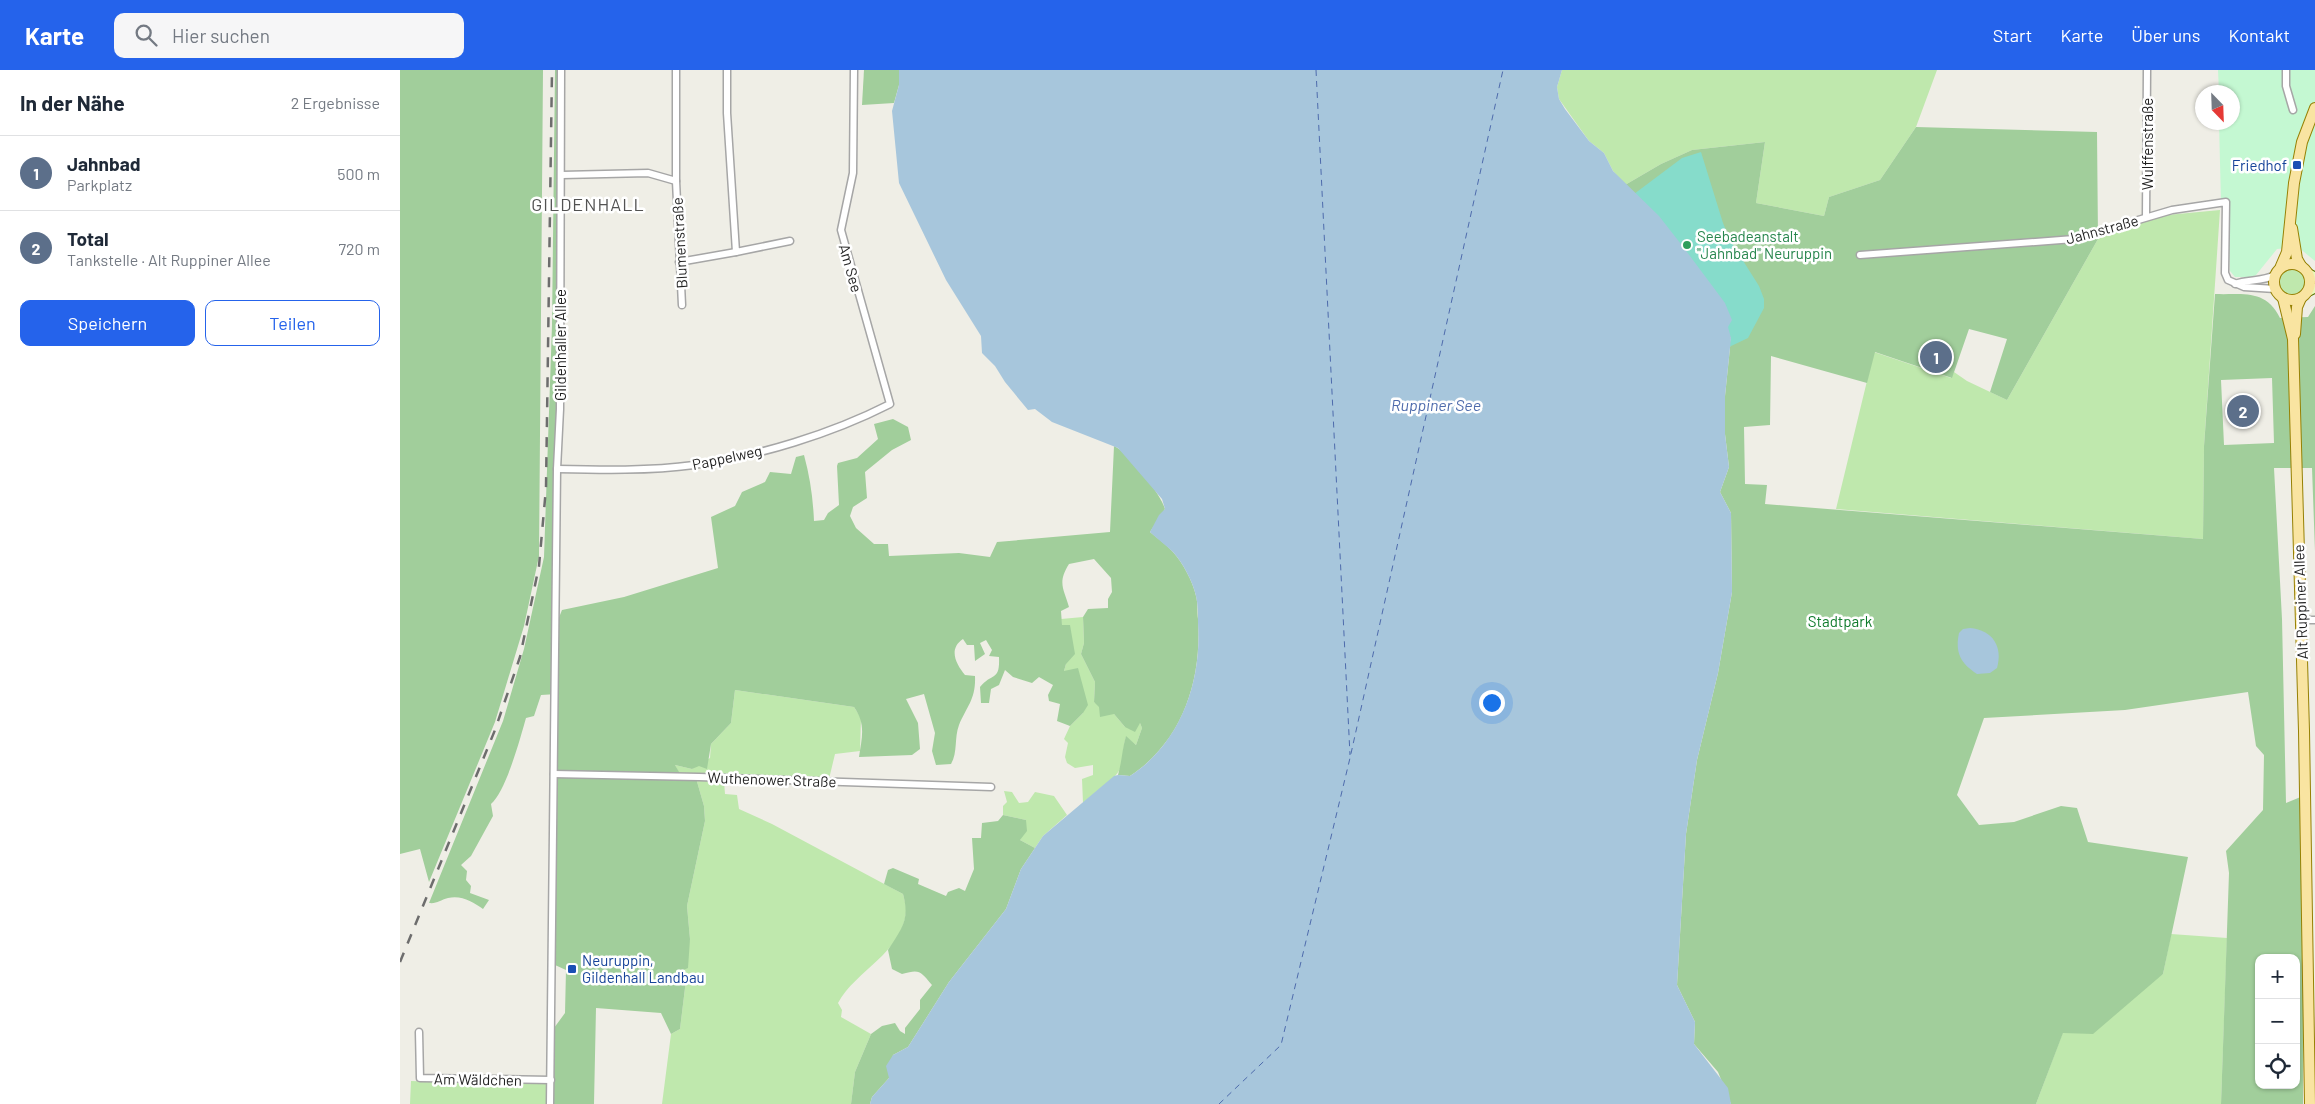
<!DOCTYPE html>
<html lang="de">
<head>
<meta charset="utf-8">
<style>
	body { margin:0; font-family:Barlow,sans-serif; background:#f6f6f7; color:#1f2937 }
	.controls { position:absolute; right:15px; bottom:15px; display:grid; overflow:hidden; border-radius:10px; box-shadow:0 1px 4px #0004 }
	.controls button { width:45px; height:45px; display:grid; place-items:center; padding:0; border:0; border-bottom:1px solid #e0e1e3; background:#fff; color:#1f2937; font:25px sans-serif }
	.compass { position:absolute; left:1795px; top:15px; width:45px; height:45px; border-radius:50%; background:#fff; box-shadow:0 1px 4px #0004; rotate:157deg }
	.you { position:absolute; left:1091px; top:632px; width:18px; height:18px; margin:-12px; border:4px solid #fff; border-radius:50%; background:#1a73e8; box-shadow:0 0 0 8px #1a73e833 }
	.badge { display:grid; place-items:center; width:32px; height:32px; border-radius:50%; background:#2563eb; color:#fff; font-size:16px; font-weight:700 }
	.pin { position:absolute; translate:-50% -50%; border:2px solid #fff; box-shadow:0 1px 5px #0006 }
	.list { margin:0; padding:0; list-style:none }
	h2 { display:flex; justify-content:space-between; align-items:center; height:65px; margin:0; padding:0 20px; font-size:21px }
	h2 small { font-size:16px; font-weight:400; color:#747a83 }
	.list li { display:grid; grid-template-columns:32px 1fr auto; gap:15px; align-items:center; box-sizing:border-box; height:75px; padding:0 20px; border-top:1px solid #e0e1e3 }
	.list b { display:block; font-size:19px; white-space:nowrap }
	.list p { margin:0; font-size:16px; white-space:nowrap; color:#747a83 }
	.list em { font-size:16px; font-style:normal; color:#747a83 }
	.actions { display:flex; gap:10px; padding:15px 20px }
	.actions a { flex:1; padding:11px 0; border:1px solid #2563eb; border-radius:10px; text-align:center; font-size:18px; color:#2563eb }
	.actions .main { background:#2563eb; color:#fff }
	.icon { flex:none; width:28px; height:28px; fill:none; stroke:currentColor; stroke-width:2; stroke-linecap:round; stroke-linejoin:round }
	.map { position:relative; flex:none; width:1915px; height:1034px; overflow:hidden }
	header { display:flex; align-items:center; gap:30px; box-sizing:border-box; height:70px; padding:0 25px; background:#2563eb; color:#fff }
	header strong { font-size:24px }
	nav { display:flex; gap:28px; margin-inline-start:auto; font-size:18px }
	.search { width:350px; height:45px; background:#f6f6f7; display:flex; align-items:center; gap:12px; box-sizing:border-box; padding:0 18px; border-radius:10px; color:#747a83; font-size:19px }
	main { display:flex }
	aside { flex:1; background:#fff }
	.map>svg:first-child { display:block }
	.grass { fill:#bfe8ad }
	.forest { fill:#a1ce9b; fill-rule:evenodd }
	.park { fill:#c4f8d2 }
	.pitch { fill:#86dccb }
	.water { fill:#a7c6dc }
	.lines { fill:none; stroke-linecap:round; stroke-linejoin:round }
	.ferry { stroke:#4e6bac; stroke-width:1; stroke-dasharray:6 5; stroke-linecap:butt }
	.minor-casing { stroke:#a6a6a6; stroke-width:9 }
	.secondary-casing { stroke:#547408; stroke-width:11 }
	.primary-casing { stroke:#968104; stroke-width:12 }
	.minor { stroke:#fff; stroke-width:6 }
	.secondary { stroke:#e9f8bb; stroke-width:9 }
	.primary { stroke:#f9e4a1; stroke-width:10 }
	.rail { stroke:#6d6d6d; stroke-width:2.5; stroke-dasharray:10 10; stroke-linecap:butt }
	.transit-dot { fill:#1a4fb4; stroke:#fff; stroke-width:2 }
	.leisure-dot { fill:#2e9e5b; stroke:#fff; stroke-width:2 }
	.labels { text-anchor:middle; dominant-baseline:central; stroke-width:5; stroke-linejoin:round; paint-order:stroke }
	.street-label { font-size:15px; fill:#1f1f1f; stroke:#fff }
	.transit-label { font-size:15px; fill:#164399; stroke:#fff; text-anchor:end }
	.leisure-label { font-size:15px; fill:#27864d; stroke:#fff; text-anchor:start }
	.park-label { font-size:15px; fill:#0f7b2c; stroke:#fff }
	.water-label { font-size:16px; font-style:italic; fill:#4e6bac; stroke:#fff }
	.quarter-label { font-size:18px; letter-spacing:1px; fill:#525252; stroke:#fff }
</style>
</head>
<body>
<header>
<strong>Karte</strong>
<div class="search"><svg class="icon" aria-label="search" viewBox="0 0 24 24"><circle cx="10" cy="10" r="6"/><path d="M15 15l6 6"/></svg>Hier suchen</div>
<nav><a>Start</a><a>Karte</a><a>Über uns</a><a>Kontakt</a></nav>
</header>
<main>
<aside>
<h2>In der Nähe<small>2 Ergebnisse</small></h2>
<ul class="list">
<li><span class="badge" style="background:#5c6f8a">1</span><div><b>Jahnbad</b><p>Parkplatz</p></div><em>500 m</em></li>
<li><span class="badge" style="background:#5c6f8a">2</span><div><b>Total</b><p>Tankstelle · Alt Ruppiner Allee</p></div><em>720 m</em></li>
</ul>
<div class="actions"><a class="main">Speichern</a><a>Teilen</a></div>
</aside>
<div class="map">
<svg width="1915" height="1034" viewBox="0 0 1915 1034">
	<rect width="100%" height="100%" fill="#efeee6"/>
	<!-- grass -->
	<g class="grass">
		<polygon points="1162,0 1537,0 1516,57 1480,110 1429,127 1424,146 1356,133 1365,72 1292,80 1261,94 1225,115 1213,101 1204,83 1189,71 1159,29 1157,17"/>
		<polygon points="1820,140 1804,376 1803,469 1436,439 1474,282 1551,308 1554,302 1567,311 1607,330 1698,169 1746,147"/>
		<circle cx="1892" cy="213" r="14"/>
		<path d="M683,547L684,573L681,584L695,612L694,632L714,644L725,657L740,653L742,658L736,675L726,667C723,677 724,681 723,690C720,709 697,721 683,733L682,709L693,705V695L675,698L667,693L665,687L668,673L664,669L670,656L683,643L664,601L666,594L661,549Z"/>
		<polygon points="335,620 454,637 461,648 460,681 435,684 429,709 280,705 275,695 292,699 310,688 311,674 331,653"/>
		<path d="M296,708L324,711L325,724L337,725L339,739L372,754L503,824C504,829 507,837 506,842C502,883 456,900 438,933L442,940L441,947L471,964L455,1002L451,1034H262L271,964L280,959L286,910L279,902L290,869L287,836L305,751L304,736Z"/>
		<polygon points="604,721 612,722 619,733 628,732 635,722 654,726 667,745 643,766 635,778 620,770 626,750 603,745 603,736 607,732"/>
		<polygon points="1771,864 1827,868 1821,1034 1636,1034 1663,962 1763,904"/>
		<polygon points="11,1011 113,1014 114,1011 150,1011 149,1034 10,1034"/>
	</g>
	<!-- forest -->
	<g class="forest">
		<polygon points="0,0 143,0 139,486 124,556 95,652 29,812 20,779 0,784"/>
		<path d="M155,0H162L157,363L152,550H158L162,540L224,527L318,498L311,447L335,436L342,422L365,412L370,402L391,404L396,387L404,385C410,407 413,428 414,451L424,450L428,443L439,435L437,396L438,393L457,388L478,369L474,354L493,349L508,357L511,370L492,380L465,402L467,428L453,437L450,446L456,458L474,474H488L489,486L559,483L590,487L597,472L710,462L714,376C728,382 761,424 765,439L750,462C758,469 767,475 773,482C783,493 793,512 796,526C798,533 797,542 798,549C802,610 783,671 730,706L718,705C722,691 722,680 726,666L736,675L742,658L740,653L735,662L725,657L714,644L700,647L699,637L694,632L695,612L681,584L684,573L683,547L688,539L708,538V529L712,522L711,508L694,489L669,494C657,513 664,519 669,537L661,541L662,555H670L675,584L666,594L664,601L678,598L688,635L683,643L670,656L657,651L660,634L649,631L648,625L653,615L639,607L632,613L613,607L605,600L599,615L591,619L589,633H581L580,617C592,602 600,612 599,587L589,586L592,580L586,570L580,573L585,584L575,591L574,575H567L563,569C548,579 556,594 565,605L575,606C576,629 567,636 559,655C554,668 558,682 551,694L536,695L532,681L535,663L524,624L506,629L518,653L520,679L512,685L459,687C462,667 466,654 454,637L335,620L331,653L311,674L307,699L299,696L292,699L275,695L282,707L296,708L304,736L305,751L287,836L290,869L288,898L279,902L286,910L280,959L271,964L261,943L196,938L194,1034H151L154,958L165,943L166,900L155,895L154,881L157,624L141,625L134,646L126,648C120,669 106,721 91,734L93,746L71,786L61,795L67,801L66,810L71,816L70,823L89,830L83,839C73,832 62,825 48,828C40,830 37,834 29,833L103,651L124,579L144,487L152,255Z"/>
		<polygon points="464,0 499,0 499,15 494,33 462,35"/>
		<path d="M1516,57L1697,62L1698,169L1607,330L1590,322L1607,269L1569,259L1552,308L1475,282L1467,313L1371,286L1370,355L1344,357L1345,414L1367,415L1365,434L1803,469L1804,376L1815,224C1843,225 1866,219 1880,248L1908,247L1915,236V481L1912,398H1874L1882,549L1886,733L1903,726V1034H1821L1829,803L1826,781L1863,740L1864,685L1856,676L1848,622L1725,640L1584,648L1557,725L1579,755L1614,752L1661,736L1677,738L1688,772L1788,787L1763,904L1693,964L1663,963L1636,1034H1331L1318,1002L1294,974L1295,952L1277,915L1286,764L1297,690L1318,603L1332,522L1331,443L1320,422L1329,397L1325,364V326L1331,268L1240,129L1225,115L1261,94L1292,80L1365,72L1356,133L1424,146L1429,127L1480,110ZM1872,308L1874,373L1824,375L1821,310ZM1859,888H1896V1015H1859Z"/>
		<path d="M603,745L626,750L627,761L620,770L635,778L621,799L606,839L549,912L508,977L493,985L489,1008L472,1027L470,1034H451L455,1002L471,964L482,956L495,953L500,961L505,964V958L520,939V930L532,915C520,901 520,899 502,904L492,899L488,880C502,858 510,850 503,824L484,814L488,800L493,798L519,809L518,814L546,826L548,822L559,818L565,821L574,799L572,768H581L582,753L598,751Z"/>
	</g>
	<!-- park -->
	<polygon class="park" points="1818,0 1915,0 1915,191 1898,177 1877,179 1856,205 1852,207 1835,207 1830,201 1828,137 1821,133 1819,53 1832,52 1832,22 1819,22"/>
	<!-- pitch -->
	<polygon class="pitch" points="1301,82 1323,153 1330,170 1359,216 1364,229 1364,238 1348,268 1329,277 1331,268 1234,124 1282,88"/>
	<!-- water -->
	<g class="water">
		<path d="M499,0H1162L1157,17L1159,29L1165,39L1189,71L1204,83L1213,101L1259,146L1284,178L1325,233L1332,250L1328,257L1331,268L1325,326V364L1329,397L1320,422L1331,443L1332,522L1318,603L1297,690L1286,764L1277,915L1295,952L1294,974L1328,1018L1331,1034H470L472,1027L489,1008L486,996L493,985L508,977L549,912L606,839L621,799L643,766L714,706L718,705L730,706C781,673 802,611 798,553C798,544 798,535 796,526C793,512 783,493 773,482C766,475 757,469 750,462L759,445L765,439L762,429L718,378L652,352L635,339L628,340L605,312L595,296L582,283L581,266L546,210L499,113L492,41L499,15Z"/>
		<path d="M1570,558C1593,560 1603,577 1597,598L1590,603L1577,604C1560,593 1555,582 1559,563L1563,559Z"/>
	</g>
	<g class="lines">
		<!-- ferry -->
		<g class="ferry">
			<polyline points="916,0 950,685"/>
			<polyline points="819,1034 881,975 950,688 1103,0"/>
		</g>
		<defs>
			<g id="minor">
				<polyline points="327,0 327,43 336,182 390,171"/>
				<polyline points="1886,0 1886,16 1893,40"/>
				<polyline points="162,105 248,103 276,111 276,0"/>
				<polyline points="276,111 282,235"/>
				<polyline points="1746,147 1747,0"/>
				<polyline points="1460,185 1674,169 1772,140 1826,132 1825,203 1828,210 1844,217 1875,219"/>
				<polyline points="279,192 336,182"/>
				<path d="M1835,214C1848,209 1862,212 1875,205"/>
				<path d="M157,399C202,400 249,401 294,395C359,386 431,364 490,334L441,160L453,103L454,0"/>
				<polyline points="1900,550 1915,550"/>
				<polyline points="154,704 299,707 591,717"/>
				<polyline points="19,962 20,1008 151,1010"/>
				<polyline points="150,1034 157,399 160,339 161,0"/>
			</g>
			<g id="secondary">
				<polyline points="1909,204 1915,207"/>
				<polyline points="1907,222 1915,218"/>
			</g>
			<g id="primary">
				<polyline points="1892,158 1897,189 1901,196"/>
				<circle cx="1892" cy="212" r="18"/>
				<polyline points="1881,196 1887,182 1894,113 1902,72 1915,38"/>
				<polyline points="1883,228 1893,269 1904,661 1910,1034"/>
				<polyline points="1895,264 1897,237 1901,228"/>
			</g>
		</defs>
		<!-- minor casing -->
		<use href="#minor" class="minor-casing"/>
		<!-- secondary casing -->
		<use href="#secondary" class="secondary-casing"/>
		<!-- primary casing -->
		<use href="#primary" class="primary-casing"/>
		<!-- minor -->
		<use href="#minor" class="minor"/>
		<!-- secondary -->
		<use href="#secondary" class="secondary"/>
		<!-- primary -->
		<use href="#primary" class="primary"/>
		<!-- rail -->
		<polyline class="rail" points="0,892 95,660 120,587 139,496 146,418 152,0"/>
	</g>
	<!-- markers -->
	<g class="transit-dot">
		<rect x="1892" y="90" width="10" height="10" rx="2.5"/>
		<rect x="167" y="894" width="10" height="10" rx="2.5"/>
	</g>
	<circle class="leisure-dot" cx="1287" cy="175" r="5"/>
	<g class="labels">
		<!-- street labels -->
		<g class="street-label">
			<text transform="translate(1747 74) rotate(-90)">Wulffenstraße</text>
			<text transform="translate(1702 159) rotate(-15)">Jahnstraße</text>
			<text transform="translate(279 173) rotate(-93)">Blumenstraße</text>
			<text transform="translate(451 198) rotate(74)">Am See</text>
			<text transform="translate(160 275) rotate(-90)">Gildenhaller Allee</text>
			<text transform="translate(327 387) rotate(-12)">Pappelweg</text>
			<text transform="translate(1900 532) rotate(-92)">Alt Ruppiner Allee</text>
			<text transform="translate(372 709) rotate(2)">Wuthenower Straße</text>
			<text transform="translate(78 1009) rotate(1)">Am Wäldchen</text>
		</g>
		<!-- transit labels -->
		<g class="transit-label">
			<text x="1887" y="95">Friedhof</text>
			<text x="182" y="890" text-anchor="start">Neuruppin,<tspan x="182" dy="17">Gildenhall Landbau</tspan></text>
		</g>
		<!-- leisure labels -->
		<g class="leisure-label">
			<text x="1297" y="166">Seebadeanstalt<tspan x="1297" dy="17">"Jahnbad" Neuruppin</tspan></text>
		</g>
		<!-- park labels -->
		<g class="park-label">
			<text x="1440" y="551">Stadtpark</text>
		</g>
		<!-- water labels -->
		<g class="water-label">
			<text x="1036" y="334">Ruppiner See</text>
		</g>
		<!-- quarter labels -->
		<g class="quarter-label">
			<text x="188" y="134">GILDENHALL</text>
		</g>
	</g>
</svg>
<div class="controls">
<button>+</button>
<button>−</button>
<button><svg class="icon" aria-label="locate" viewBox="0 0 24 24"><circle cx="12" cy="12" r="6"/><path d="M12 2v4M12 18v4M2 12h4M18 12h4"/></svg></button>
</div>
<svg class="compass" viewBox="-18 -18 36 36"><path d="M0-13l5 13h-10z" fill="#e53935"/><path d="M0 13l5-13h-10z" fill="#747a83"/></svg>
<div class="you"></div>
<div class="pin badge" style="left:1536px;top:287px;background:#5c6f8a">1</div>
<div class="pin badge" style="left:1843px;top:341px;background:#5c6f8a">2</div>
</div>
</main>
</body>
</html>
